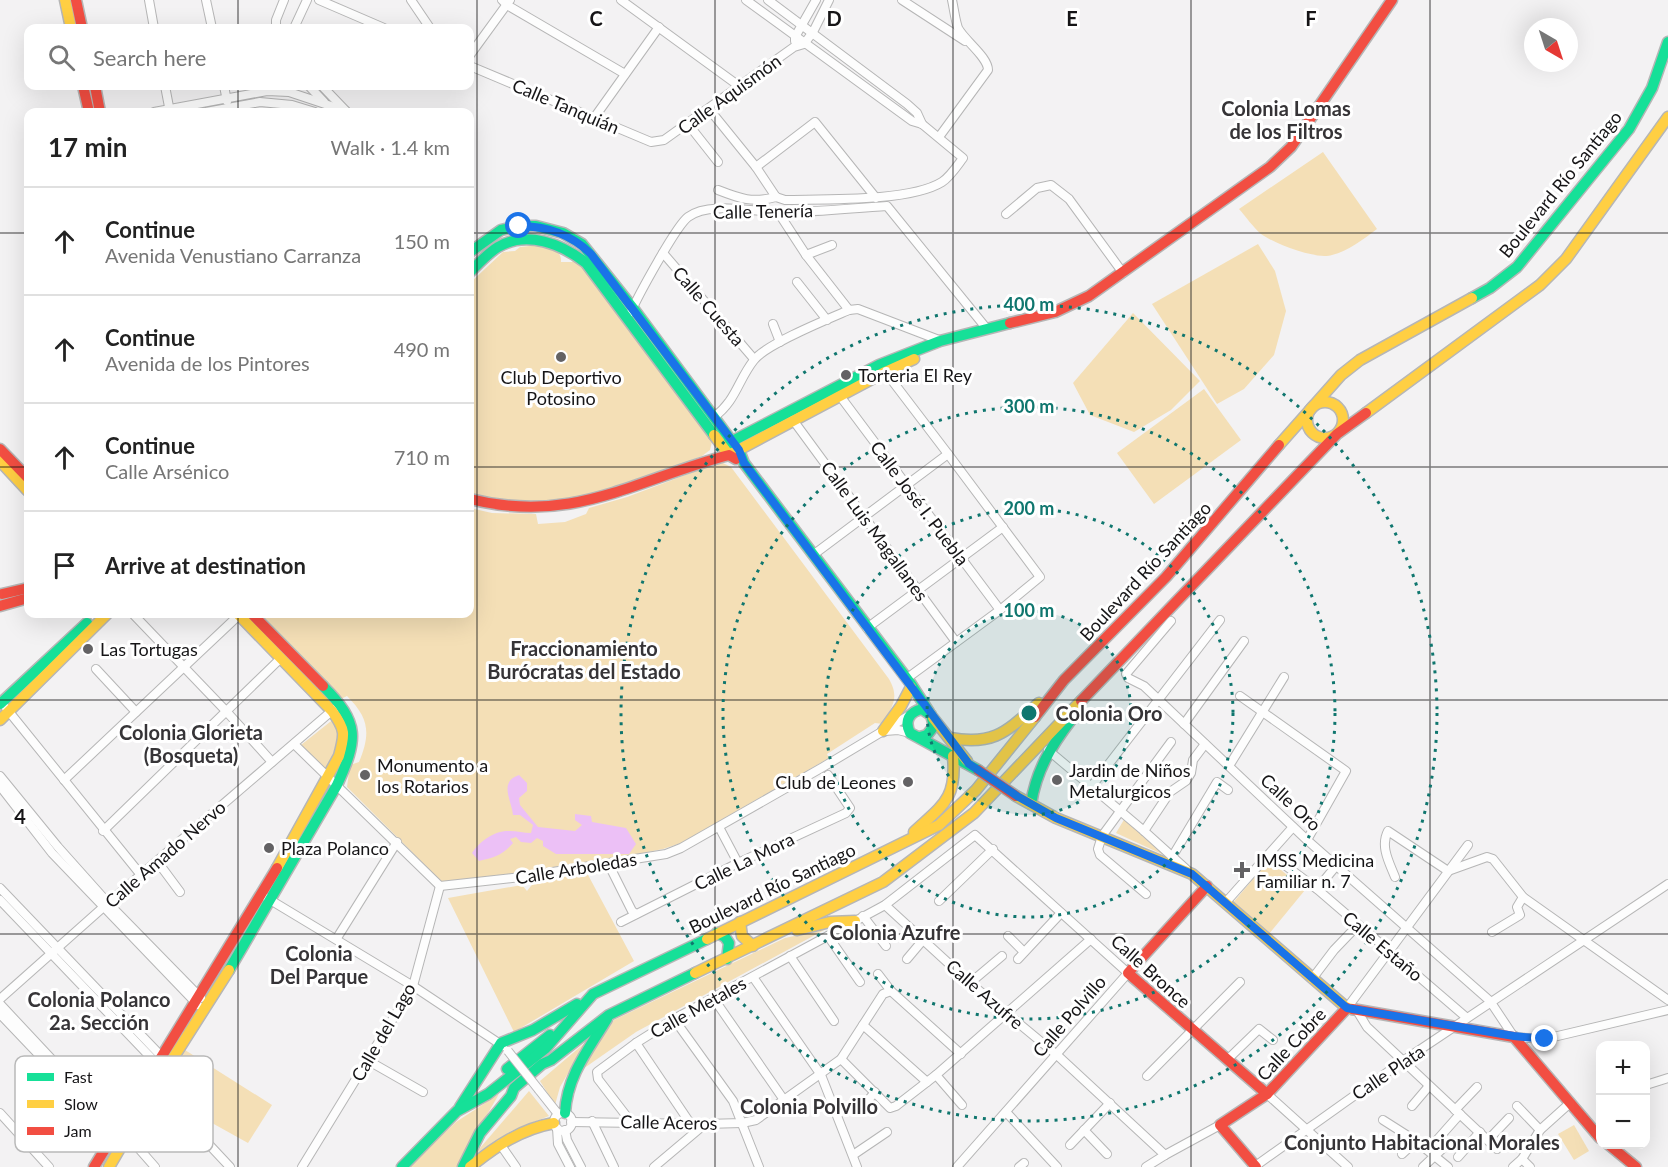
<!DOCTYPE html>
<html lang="en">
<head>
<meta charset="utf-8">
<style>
	body { margin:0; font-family:Lato,sans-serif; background:#f6f6f6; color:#222 }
	.controls { position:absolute; right:18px; bottom:18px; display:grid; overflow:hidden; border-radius:12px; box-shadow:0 6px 24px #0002 }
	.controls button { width:54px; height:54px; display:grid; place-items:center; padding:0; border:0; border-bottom:2px solid #e0e0e0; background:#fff; color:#222; font:30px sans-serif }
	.compass { position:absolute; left:1524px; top:18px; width:54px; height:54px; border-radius:50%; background:#fff; box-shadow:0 6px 24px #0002; rotate:141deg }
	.stop { position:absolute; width:18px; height:18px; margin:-14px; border:4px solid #1a73e8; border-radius:50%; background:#fff }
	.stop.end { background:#1a73e8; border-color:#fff; box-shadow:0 2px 6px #0008 }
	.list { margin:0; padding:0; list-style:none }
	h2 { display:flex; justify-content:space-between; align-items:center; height:78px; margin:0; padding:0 24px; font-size:26px }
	h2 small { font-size:20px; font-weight:400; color:#767676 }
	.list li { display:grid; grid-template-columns:39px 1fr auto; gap:18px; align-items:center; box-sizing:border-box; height:108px; padding:0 24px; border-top:2px solid #e0e0e0 }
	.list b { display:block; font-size:22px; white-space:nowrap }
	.list p { margin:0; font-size:20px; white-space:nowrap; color:#767676 }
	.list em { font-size:20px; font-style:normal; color:#767676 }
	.icon { flex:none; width:33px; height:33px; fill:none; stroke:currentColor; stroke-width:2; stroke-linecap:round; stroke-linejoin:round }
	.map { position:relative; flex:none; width:1668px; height:1167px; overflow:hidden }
	.search { position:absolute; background:#fff; box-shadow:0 6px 24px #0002; left:24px; top:24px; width:450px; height:66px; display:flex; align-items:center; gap:15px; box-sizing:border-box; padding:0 21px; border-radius:12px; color:#767676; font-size:22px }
	.panel { position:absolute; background:#fff; box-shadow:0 6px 24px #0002; left:24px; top:108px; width:450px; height:510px; border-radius:12px }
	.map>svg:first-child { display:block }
	.green { fill:#f4dfb6 }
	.water { fill:#ecc0f6 }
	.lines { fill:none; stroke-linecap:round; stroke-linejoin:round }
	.street-casing { stroke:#b6b6b6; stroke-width:10 }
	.fast-casing { stroke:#b6b6b6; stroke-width:13 }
	.slow-casing { stroke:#b6b6b6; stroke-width:13 }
	.jam-casing { stroke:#b6b6b6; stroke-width:13 }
	.street { stroke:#fdfdfd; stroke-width:8 }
	.fast { stroke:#16e098; stroke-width:10 }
	.slow { stroke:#ffcf43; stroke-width:10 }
	.jam { stroke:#f24e42; stroke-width:10 }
	.street-bridge-casing { stroke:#b6b6b6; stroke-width:10; stroke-linecap:butt }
	.jam-bridge-casing { stroke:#b6b6b6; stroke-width:13; stroke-linecap:butt }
	.street-bridge { stroke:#fdfdfd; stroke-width:8 }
	.jam-bridge { stroke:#f24e42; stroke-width:10 }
	.route { stroke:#1a73e8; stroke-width:8 }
	.grid { fill:none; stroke:#161517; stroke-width:1.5; stroke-opacity:0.55 }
	.ring { fill:none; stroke:#0f766e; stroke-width:3; stroke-dasharray:3 6 }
	.poi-dot { fill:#636264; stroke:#fff; stroke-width:2 }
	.labels { text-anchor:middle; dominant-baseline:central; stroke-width:6; stroke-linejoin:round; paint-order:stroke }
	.street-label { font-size:18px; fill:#161517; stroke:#fff }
	.poi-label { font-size:18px; fill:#161517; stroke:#fff; text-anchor:start }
	.neighbourhood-label { font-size:20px; font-weight:bold; fill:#363437; stroke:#fff }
	.key { fill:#fff; stroke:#b9b9b9; stroke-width:1.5 }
	.key-label { font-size:16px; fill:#161517 }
	.grid-label { font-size:20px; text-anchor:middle; font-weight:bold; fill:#161517; stroke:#fff; stroke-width:6; stroke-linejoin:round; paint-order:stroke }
	.centre { fill:#0f766e; stroke:#fff; stroke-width:3 }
	.ring-label { font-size:18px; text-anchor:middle; font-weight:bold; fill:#0f766e; stroke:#fff; stroke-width:6; stroke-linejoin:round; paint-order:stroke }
</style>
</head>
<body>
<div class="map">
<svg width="1668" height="1167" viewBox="0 0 1668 1167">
	<rect width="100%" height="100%" fill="#f3f2f3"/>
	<!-- green -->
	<g class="green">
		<path d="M1323,152L1377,229C1364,239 1348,251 1332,255C1316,260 1275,244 1261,234C1253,227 1246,217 1239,209Z"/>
		<polygon points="1258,244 1275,271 1286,311 1274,355 1244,389 1217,404 1152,304"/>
		<path d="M539,245C549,248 562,249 561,262H572L577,258L712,442L710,450L702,456L654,475L620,487L564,501L506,504L470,495V283L503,252L515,251L520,247Z"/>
		<polygon points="1133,313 1200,381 1171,410 1134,432 1090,415 1073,383"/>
		<polygon points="1204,389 1241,440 1154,504 1117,453"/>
		<path d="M723,463L731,467L889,679C900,698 892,706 883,724L875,723L827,754L829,758L681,843L663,849L633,855L444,884L347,787L350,765L359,762C371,733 369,718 347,696L341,699L256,614H470V508L492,513L536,514L538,524L565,522L586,514L589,508L627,497L712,465Z"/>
		<polygon points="335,718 341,732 336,750 326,771 301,745"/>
		<polygon points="1125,818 1144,833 1164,855 1116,833"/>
		<polygon points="1269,860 1305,890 1269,934 1232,904"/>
		<polygon points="587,873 634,961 514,1032 448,898 522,885 527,891 534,882"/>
		<polygon points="826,929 636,1032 580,1071 614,1020 785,938"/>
		<polygon points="587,1041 560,1087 555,1105 540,1081"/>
		<polygon points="185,1050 272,1105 248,1143 158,1093"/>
		<polygon points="529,1091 549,1116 511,1131 474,1155"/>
		<polygon points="499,1094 457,1167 408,1167 456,1122"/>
		<polygon points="1574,1125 1589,1151 1574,1160 1558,1134"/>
	</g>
	<!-- water -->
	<path class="water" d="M519,775L527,783V791L519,798L520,805L538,827L575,831L582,825L575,820V814L591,816L592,822L626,828L636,844L629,854H556L543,846V841L537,838L531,843L521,842L516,837L510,839L513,843C503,855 494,858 479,861L472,853C480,841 495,830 510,831C517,831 524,833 531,833L533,825L520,815H513C512,801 498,782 519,775Z"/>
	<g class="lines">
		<defs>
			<g id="street">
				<polyline points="149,0 154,28"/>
				<polyline points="206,0 212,28"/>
				<polyline points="319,0 384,28"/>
				<polyline points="411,0 430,28"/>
				<polyline points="502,0 507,5 625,74"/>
				<polyline points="621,0 739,86"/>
				<path d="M746,0L912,121L922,124L963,158C957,166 950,177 942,182C910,202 823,199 785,200L776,197"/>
				<polyline points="768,0 907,104 917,113 922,124"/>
				<polyline points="902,0 965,41"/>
				<polyline points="276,28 276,20 284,0"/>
				<polyline points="294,28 307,0"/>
				<polyline points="795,41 795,37 816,0"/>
				<polyline points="470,55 510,0"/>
				<polyline points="470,66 651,142 664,140 794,47 804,44 813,32 829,0"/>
				<polyline points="165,86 170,112"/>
				<polyline points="224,86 227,101"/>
				<polyline points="309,86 324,102"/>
				<polyline points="322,86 346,111"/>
				<polyline points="709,109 756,167 776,197"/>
				<polyline points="154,112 267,91 289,92 346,111"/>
				<polyline points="206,112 260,102 292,105 315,112"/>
				<polyline points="594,118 659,27"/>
				<polyline points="688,124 718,162"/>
				<path d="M939,137L988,70C988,57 965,41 958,28C955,19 954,9 952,0"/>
				<polyline points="756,167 815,122 876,198"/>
				<path d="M718,190C741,199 752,203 776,197"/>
				<polyline points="778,212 806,255 849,310"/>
				<polyline points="1006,214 1037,188 1051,185 1069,199 1123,273"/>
				<polyline points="663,253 754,359"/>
				<polyline points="806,255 832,245"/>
				<polyline points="797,282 827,320"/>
				<path d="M631,312C638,296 676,226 688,217C709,201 752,212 777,212C814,213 851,208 887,206L987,329"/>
				<polyline points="773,324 780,342"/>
				<polyline points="884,370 948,454 1040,577 1000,610 906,679"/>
				<polyline points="840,396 1000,610"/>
				<path d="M714,417C736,401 738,380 754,360C766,344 828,319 849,310L858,309L939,340"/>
				<polyline points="793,420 956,642"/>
				<polyline points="813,555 948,454"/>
				<polyline points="133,614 226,711 272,762"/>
				<polyline points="1171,621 1126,674 1128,678 1144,686 1307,840 1490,1001 1514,1037 1545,1039 1668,1010"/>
				<polyline points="867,628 1003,527"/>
				<polyline points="96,669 136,712"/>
				<polyline points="1240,696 1346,771 1307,840"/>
				<polyline points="6,708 141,875"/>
				<polyline points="1184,724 1244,641"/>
				<polyline points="885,731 898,730 910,733"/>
				<polyline points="294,744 440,886"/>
				<polyline points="1048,750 1144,831 1186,869"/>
				<polyline points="1229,766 1284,677"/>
				<polyline points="0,776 58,847 108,903 201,998"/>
				<polyline points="64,780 239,615"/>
				<polyline points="0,786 52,853 198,1005"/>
				<polyline points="1091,787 1220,620"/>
				<polyline points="719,827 738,863"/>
				<polyline points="103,831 281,658"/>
				<polyline points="1144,831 1170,792 1186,781 1191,773 1193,760 1205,744"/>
				<polyline points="1270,854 1317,889 1467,1018"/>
				<polyline points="1172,857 1217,782 1228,790"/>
				<polyline points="157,861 180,892"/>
				<polyline points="608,863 632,911 636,914"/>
				<path d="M1395,877C1389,862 1380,846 1388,831L1448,871L1487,857L1493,859L1523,897L1668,1000"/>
				<polyline points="440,886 521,877 666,854 681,848 823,767 908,716"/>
				<polyline points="0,888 164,1059"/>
				<polyline points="1317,889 1336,866"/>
				<polyline points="1146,894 1100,855 1098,849 1102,836 1171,742"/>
				<polyline points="267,898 413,986 503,1046"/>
				<polyline points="0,900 159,1066"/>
				<polyline points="939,901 993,849"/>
				<polyline points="1226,902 1293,827"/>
				<polyline points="885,905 970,983 1057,1055 1165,1155"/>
				<polyline points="863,916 886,946"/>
				<polyline points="621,922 738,863 846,813 850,808 828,775"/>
				<polyline points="1492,932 1520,915 1517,907 1523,897"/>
				<polyline points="828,936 860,982"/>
				<polyline points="1008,936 1024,952"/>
				<polyline points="337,938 397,842"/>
				<polyline points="790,956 834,1021"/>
				<polyline points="907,959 923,940"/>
				<polyline points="1018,959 1061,913"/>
				<polyline points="878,974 891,991 961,1054"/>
				<polyline points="753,977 821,1075 857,1167"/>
				<polyline points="1312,979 1334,950 1358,925"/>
				<polyline points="970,983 1002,956"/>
				<polyline points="0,999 108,903 334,709"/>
				<polyline points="714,999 784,1100"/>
				<polyline points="0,1004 87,1097 93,1105"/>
				<polyline points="1347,1008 1468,845"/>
				<polyline points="1356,1009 1367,1027 1497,1149"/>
				<polyline points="0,1014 83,1101 127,1135 155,1167"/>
				<polyline points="674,1019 733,1101 759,1167"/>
				<polyline points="863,1025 927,1082"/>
				<polyline points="636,1043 690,1123"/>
				<polyline points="841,1059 890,1108 896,1106 936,1075 1091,939"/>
				<polyline points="367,1060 423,1092"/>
				<polyline points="1227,1060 1259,1029 1273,1040"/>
				<polyline points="936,1075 962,1105"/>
				<polyline points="1147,1076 1240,982"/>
				<polyline points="1646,1085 1668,1078"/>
				<polyline points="539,1090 558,1114"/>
				<polyline points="1267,1094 1348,1167"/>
				<polyline points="150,1097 186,1120 230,1167"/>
				<polyline points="1412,1106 1429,1086"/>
				<polyline points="1517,1106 1540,1130"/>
				<polyline points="860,1110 875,1092"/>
				<polyline points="1455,1110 1477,1087"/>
				<polyline points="1006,1112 1057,1167"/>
				<polyline points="0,1113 49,1167"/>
				<circle cx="563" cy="1122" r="9"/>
				<polyline points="1383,1120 1416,1141 1448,1167"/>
				<polyline points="592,1121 614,1167"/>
				<polyline points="571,1122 705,1124 742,1123 756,1120 841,1059 883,994 891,991"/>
				<polyline points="631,1122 598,1079 597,1072 636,1043 674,1019 885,905 975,835 1128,973 957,1167"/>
				<polyline points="557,1128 558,1144 570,1167"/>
				<polyline points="565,1130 567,1140 581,1167"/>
				<polyline points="1084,1130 1107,1154"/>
				<polyline points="1437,1140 1460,1114"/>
				<polyline points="1488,1140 1509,1118"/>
				<polyline points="500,1144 516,1167"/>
				<polyline points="1070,1145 1110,1103"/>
				<polyline points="1402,1154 1416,1141"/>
				<polyline points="853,1155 887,1132"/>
				<polyline points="1458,1157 1480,1132"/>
				<polyline points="1522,1159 1530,1167"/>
				<polyline points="302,1167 413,986 440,886"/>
				<polyline points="654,1167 705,1124"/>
				<polyline points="1019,1167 1024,1163"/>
				<polyline points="1146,1167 1165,1155 1220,1125"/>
				<polyline points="1254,1167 1403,1061 1668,884"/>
				<polyline points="1423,1167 1442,1149"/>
				<polyline points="1513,1167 1522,1159 1540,1130 1570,1103"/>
			</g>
			<g id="fast">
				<polyline points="470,252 501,230 519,226 536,226 563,233 582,244 633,308 736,447"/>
				<path d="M470,272C479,263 488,253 498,247C527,230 562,244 586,263L714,435"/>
				<polyline points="1472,298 1490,288 1517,267 1629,129 1652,88 1668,42"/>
				<polyline points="723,446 879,365 940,341 1010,323"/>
				<polyline points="739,450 744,463 911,684 929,712"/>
				<polyline points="0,704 87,623"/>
				<path d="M920,737L927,735L934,726L931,715L922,709C909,712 904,721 910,733L978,770"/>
				<path d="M1031,804C1036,771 1051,746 1071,720"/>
				<polyline points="717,933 725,937 729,943 727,959"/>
				<path d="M229,970L337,785C358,739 360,723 323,686"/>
				<polyline points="507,1069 550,1035"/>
				<polyline points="460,1107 501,1043 533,1030 577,1004"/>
				<path d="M565,1113C567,1076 588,1050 607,1019"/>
				<polyline points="402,1167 457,1111 488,1094 546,1048 593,994 707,939"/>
				<polyline points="463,1167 480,1133 511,1096 514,1088 542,1064 551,1060 609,1015 695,973"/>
			</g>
			<g id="slow">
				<polyline points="65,0 71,28"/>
				<circle cx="1325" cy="420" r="18"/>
				<polyline points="1366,413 1540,285 1566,259 1668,117"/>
				<polyline points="714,435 729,455 885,372 914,359"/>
				<polyline points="1279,445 1341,375 1360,360 1472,298"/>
				<polyline points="0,461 28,491"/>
				<path d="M238,614L332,711C346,730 345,734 339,756L277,868"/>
				<polyline points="933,718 967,761"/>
				<polyline points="0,720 107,614"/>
				<polyline points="883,731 901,706 911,687"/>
				<path d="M950,738C995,746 1007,731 1039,703"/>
				<polyline points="1016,796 1056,818 1192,874 1347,1008 1352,1009"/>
				<path d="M914,832C943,805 957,799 953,756"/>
				<polyline points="740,922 742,936 753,946"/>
				<polyline points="797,930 830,922 855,921"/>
				<polyline points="707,939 939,825 976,790 1035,717"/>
				<polyline points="695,973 883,882 974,813 1081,701"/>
				<polyline points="109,1167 168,1066 229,970"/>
				<path d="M470,1167C496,1146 521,1129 554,1123"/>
			</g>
			<g id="jam">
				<polyline points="76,0 82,28"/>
				<polyline points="83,86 89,112"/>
				<polyline points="95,86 100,112"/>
				<polyline points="1010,323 1055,312 1089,296 1270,167 1291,147 1392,0"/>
				<polyline points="0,449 28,478"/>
				<path d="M470,499C573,525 634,480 729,455L736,459"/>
				<polyline points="2,594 28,588"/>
				<polyline points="0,606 28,598"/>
				<polyline points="252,614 323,686"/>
				<polyline points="1081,701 1337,434 1366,413"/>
				<polyline points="1035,717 1064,680 1166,577 1279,445"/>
				<polyline points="1207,886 1128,973 1267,1094"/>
				<polyline points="1352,1009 1514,1037 1600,1138"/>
				<polyline points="1608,1144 1636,1167"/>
				<polyline points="94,1167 277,868"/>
				<polyline points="1256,1167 1220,1125 1267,1094 1347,1008"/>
			</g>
		</defs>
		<!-- street casing -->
		<use href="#street" class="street-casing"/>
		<!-- fast casing -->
		<use href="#fast" class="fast-casing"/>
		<!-- slow casing -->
		<use href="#slow" class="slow-casing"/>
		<!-- jam casing -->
		<use href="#jam" class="jam-casing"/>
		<!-- street -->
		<use href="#street" class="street"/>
		<!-- fast -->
		<use href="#fast" class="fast"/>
		<!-- slow -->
		<use href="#slow" class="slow"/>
		<!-- jam -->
		<use href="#jam" class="jam"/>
		<defs>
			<polyline id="street-bridge" points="508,1051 539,1090"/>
			<polyline id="jam-bridge" points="978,770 1016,796"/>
		</defs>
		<!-- street-bridge casing -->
		<use href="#street-bridge" class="street-bridge-casing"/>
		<!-- jam-bridge casing -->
		<use href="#jam-bridge" class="jam-bridge-casing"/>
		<!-- street-bridge -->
		<use href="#street-bridge" class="street-bridge"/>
		<!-- jam-bridge -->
		<use href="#jam-bridge" class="jam-bridge"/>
	</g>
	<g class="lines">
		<!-- route -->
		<path class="route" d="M519,226C546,226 571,234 591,254L739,450L744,463L969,764L1017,796L1056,818L1192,874L1347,1008L1514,1036L1545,1039"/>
	</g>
	<!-- grid -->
	<path class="grid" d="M238,0V28M477,0V1167M715,0V1167M953,0V1167M1191,0V1167M1430,0V1167M238,86V112M0,233H28M470,233H1668M0,467H28M470,467H1668M238,614V1167M0,700H1668M0,934H1668"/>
	<!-- distance rings -->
	<circle cx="1029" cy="713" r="102" fill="#0f766e" fill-opacity=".12"/>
	<g class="ring">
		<circle cx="1029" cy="713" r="102"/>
		<circle cx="1029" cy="713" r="204"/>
		<circle cx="1029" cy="713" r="306"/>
		<circle cx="1029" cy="713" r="408"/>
	</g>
	<!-- markers -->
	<g class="poi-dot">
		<circle cx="561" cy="357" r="6"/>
		<circle cx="846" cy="375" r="6"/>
		<circle cx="88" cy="649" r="6"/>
		<circle cx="365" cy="775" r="6"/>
		<circle cx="1057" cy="780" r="6"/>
		<circle cx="908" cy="782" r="6"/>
		<circle cx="269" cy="848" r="6"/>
		<path d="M1239 861h6v6h6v6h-6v6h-6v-6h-6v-6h6z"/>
	</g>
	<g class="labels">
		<!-- street labels -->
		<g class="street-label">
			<text transform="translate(729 94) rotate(-36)">Calle Aquismón</text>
			<text transform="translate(566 106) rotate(23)">Calle Tanquián</text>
			<text transform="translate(1560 184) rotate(-51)">Boulevard Río Santiago</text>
			<text transform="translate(763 211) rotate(-1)">Calle Tenería</text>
			<text transform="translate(709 306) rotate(49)">Calle Cuesta</text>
			<text transform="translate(920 503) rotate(53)">Calle José I. Puebla</text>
			<text transform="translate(875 531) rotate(54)">Calle Luis Magallanes</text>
			<text transform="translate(1145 571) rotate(-47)">Boulevard Río Santiago</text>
			<text transform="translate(1291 802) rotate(43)">Calle Oro</text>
			<text transform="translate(165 854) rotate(-41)">Calle Amado Nervo</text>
			<text transform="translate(744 861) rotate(-26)">Calle La Mora</text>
			<text transform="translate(576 868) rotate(-9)">Calle Arboledas</text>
			<text transform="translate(772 888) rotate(-26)">Boulevard Río Santiago</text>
			<text transform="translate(1383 946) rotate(40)">Calle Estaño</text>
			<text transform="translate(1151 971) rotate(42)">Calle Bronce</text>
			<text transform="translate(985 994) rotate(41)">Calle Azufre</text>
			<text transform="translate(698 1007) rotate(-29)">Calle Metales</text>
			<text transform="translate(1069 1016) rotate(-49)">Calle Polvillo</text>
			<text transform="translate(383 1032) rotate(-60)">Calle del Lago</text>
			<text transform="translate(1291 1044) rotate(-47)">Calle Cobre</text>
			<text transform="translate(1388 1072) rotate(-34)">Calle Plata</text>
			<text transform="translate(669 1122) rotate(1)">Calle Aceros</text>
		</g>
		<!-- poi labels -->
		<g class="poi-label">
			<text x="858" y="375">Torteria El Rey</text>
			<text x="561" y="377" text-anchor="middle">Club Deportivo<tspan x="561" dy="21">Potosino</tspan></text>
			<text x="100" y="649">Las Tortugas</text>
			<text x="377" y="765">Monumento a<tspan x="377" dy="21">los Rotarios</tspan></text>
			<text x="1069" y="770">Jardin de Niños<tspan x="1069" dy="21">Metalurgicos</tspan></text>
			<text x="896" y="782" text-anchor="end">Club de Leones</text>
			<text x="281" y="848">Plaza Polanco</text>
			<text x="1256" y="860">IMSS Medicina<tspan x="1256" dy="21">Familiar n. 7</tspan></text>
		</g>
		<!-- neighbourhood labels -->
		<g class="neighbourhood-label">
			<text x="1286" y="108">Colonia Lomas<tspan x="1286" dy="23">de los Filtros</tspan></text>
			<text x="584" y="648">Fraccionamiento<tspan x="584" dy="23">Burócratas del Estado</tspan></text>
			<text x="1109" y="713">Colonia Oro</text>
			<text x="191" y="732">Colonia Glorieta<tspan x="191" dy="23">(Bosqueta)</tspan></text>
			<text x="895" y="932">Colonia Azufre</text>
			<text x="319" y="953">Colonia<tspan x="319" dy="23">Del Parque</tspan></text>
			<text x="99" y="999">Colonia Polanco<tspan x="99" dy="23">2a. Sección</tspan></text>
			<text x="809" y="1106">Colonia Polvillo</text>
			<text x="1422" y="1142">Conjunto Habitacional Morales</text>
		</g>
	</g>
	<!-- legend -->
	<rect x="15" y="1056" width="198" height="96" rx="9" class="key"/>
	<rect x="27" y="1073" width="27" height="8" fill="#16e098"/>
	<rect x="27" y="1100" width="27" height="8" fill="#ffcf43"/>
	<rect x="27" y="1127" width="27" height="8" fill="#f24e42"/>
	<g class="key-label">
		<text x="64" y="1083">Fast</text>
		<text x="64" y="1110">Slow</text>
		<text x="64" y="1137">Jam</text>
	</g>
	<g class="grid-label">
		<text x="596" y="26">C</text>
		<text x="834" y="26">D</text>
		<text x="1072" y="26">E</text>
		<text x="1311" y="26">F</text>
		<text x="20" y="824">4</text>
	</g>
	<circle cx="1029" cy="713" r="9" class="centre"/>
	<g class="ring-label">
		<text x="1029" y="311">400 m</text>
		<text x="1029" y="413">300 m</text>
		<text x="1029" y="515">200 m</text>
		<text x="1029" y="617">100 m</text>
	</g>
</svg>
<div class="controls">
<button>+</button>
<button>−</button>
</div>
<svg class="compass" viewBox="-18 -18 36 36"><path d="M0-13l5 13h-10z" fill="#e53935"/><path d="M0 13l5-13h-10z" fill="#767676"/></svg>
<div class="stop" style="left:519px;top:226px"></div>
<div class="stop end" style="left:1545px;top:1039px"></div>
<div class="search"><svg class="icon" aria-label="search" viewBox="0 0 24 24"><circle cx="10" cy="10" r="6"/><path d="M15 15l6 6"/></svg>Search here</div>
<section class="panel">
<h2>17 min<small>Walk · 1.4 km</small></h2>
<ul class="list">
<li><svg class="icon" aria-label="ahead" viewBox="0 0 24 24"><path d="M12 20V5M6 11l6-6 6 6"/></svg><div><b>Continue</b><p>Avenida Venustiano Carranza</p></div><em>150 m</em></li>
<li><svg class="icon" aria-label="ahead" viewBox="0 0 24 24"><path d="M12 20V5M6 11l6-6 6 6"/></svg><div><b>Continue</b><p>Avenida de los Pintores</p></div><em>490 m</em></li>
<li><svg class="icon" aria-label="ahead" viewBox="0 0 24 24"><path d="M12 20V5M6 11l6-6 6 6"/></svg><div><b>Continue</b><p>Calle Arsénico</p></div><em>710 m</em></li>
<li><svg class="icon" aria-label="arrive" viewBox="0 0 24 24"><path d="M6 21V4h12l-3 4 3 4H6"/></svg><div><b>Arrive at destination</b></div></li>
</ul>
</section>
</div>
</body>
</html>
